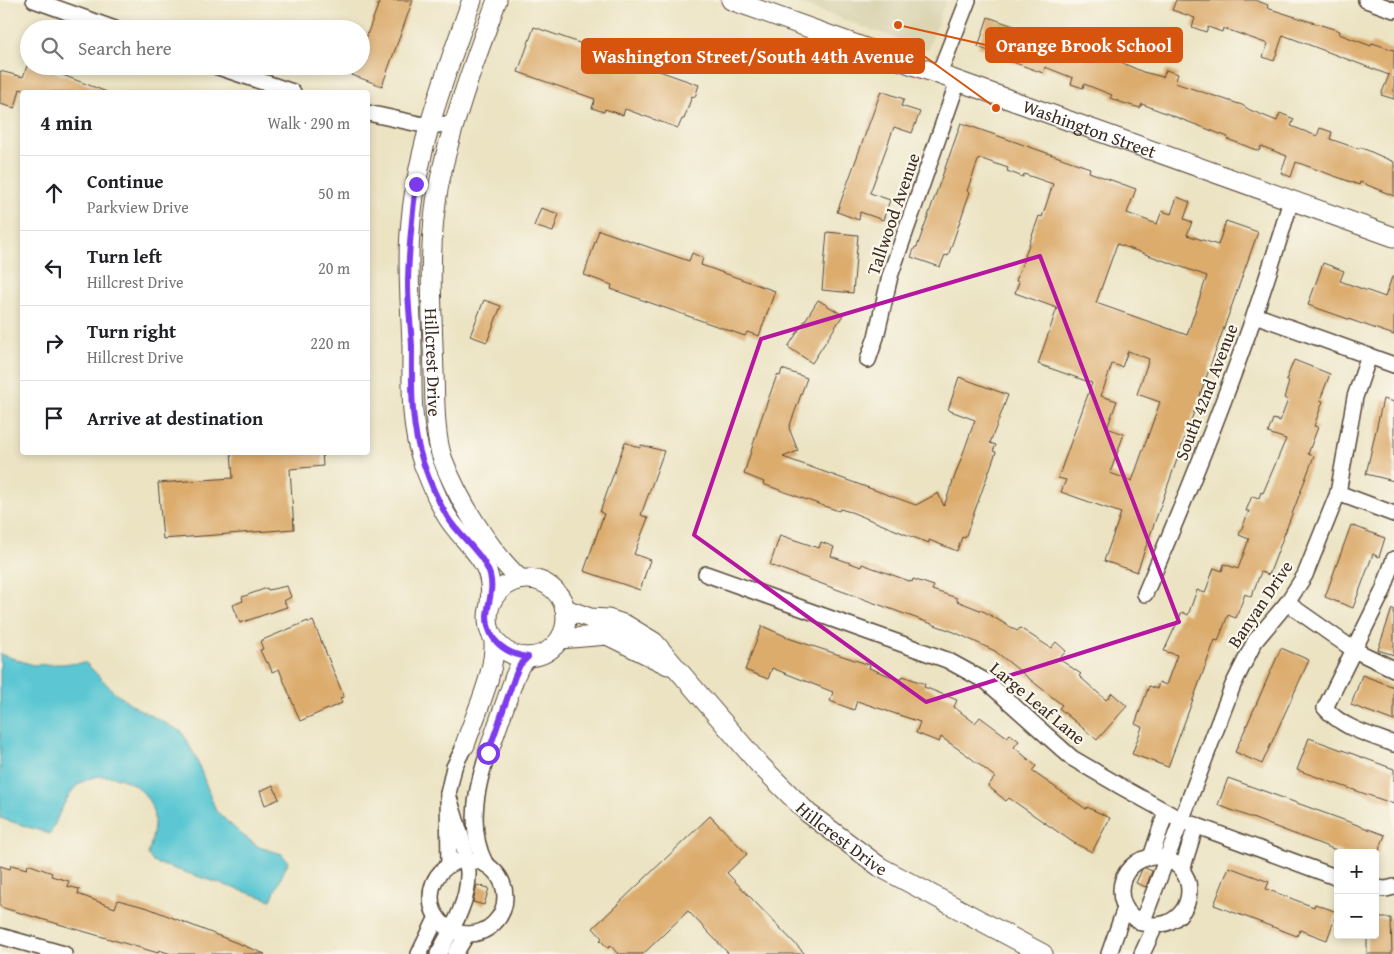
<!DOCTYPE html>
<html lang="en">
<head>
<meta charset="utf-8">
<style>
	body { margin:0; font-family:"Gentium Book Plus",serif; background:#f6f6f6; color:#202124 }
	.controls { position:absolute; right:15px; bottom:15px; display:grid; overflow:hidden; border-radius:5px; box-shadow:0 2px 8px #0003 }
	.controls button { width:45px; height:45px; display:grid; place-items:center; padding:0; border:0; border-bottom:1px solid #e0e0e0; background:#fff; color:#202124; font:25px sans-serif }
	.stop { position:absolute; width:15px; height:15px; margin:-11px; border:4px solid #7c3aed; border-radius:50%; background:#fff }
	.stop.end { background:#7c3aed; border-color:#fff; box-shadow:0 1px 5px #0008 }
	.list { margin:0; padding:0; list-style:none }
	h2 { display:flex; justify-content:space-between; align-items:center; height:65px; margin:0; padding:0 20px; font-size:21px }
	h2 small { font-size:16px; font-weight:400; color:#757577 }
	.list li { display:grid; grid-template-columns:32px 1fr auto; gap:15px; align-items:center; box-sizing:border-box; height:75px; padding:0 20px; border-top:1px solid #e0e0e0 }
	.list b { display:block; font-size:19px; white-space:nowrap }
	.list p { margin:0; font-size:16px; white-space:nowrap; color:#757577 }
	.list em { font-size:16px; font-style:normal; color:#757577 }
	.icon { flex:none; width:28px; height:28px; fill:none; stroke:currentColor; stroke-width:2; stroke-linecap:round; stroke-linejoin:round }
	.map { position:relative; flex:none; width:1394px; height:954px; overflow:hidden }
	.search { position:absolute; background:#fff; box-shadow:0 2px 8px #0003; left:20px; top:20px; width:350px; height:55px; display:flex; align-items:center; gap:12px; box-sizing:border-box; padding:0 18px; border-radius:28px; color:#757577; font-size:19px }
	.panel { position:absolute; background:#fff; box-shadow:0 2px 8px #0003; left:20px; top:90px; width:350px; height:365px; border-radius:5px }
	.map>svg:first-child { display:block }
	.built { fill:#dbd5b4 }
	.water { fill:#5bc7d3; stroke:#4b7878 }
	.building { fill:#dcac6d; fill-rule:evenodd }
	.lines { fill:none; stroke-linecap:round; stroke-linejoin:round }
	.minor-casing { stroke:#554637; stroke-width:18 }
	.tertiary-casing { stroke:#554637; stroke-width:21 }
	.minor { stroke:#fff; stroke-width:15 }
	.tertiary { stroke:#fff; stroke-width:19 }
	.route { stroke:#7c3aed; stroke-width:6 }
	.marked { fill:none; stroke:#b5179e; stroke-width:4; stroke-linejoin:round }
	.labels { text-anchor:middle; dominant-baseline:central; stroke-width:4.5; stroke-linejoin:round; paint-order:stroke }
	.street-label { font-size:18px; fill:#3b2a1e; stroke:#fbf7ec }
	.leader { fill:none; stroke:#d7540e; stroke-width:2 }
	.callout-dot { fill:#d7540e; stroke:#fbf7ec; stroke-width:2 }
	.callout { fill:#d7540e; stroke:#d7540e; stroke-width:2 }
	.callout-label { font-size:19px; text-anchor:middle; font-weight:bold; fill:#fff }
</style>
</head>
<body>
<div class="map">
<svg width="1394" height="954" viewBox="0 0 1394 954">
	<rect width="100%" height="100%" fill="#fbf7ec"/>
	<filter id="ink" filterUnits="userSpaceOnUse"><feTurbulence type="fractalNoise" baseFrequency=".02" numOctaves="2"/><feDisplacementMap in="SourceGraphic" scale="10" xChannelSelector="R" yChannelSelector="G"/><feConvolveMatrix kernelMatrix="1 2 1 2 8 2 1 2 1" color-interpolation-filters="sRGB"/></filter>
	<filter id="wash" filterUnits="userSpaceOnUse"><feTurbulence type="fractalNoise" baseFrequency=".0096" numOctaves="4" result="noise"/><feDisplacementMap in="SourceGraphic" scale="20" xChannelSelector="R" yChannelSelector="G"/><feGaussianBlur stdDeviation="1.12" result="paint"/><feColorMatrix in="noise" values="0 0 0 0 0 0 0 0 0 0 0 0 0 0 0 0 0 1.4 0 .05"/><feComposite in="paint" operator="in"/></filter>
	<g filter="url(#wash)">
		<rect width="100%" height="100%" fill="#ebe3c2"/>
		<!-- built -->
		<polygon class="built" points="789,0 946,0 928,50"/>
		<!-- water -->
		<path class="water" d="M0,654L33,665L86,663L115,693L137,708L182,732L196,758L216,811L241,834L259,847L282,854L288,862L271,900L153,862L148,854C152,840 157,822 152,808C142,777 95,764 73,790C63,802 57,820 50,834L0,818Z"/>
		<g id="blocks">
			<!-- building -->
			<g class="building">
				<polygon points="380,0 413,0 382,86 352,75 356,66 361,66 361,51"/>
				<polygon points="1176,0 1255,0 1268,5 1267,8 1340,31 1339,34 1371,46 1372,43 1394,50 1394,99 1381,95 1389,75 1283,35 1274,61 1263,57 1268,44 1223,28 1222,32 1208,27 1206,32 1192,27 1195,18 1172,10"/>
				<polygon points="988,17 1042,36 1045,27 1058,32 1055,38 1083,49 1084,46 1143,72 1163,77 1166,70 1178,74 1175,83 1242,105 1250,110 1277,121 1280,113 1294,119 1291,126 1317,136 1320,128 1332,132 1330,139 1359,149 1360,147 1394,162 1394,196 1360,182 1359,185 1296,162 1291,177 1281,173 1287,156 1261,146 1259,151 1238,143 1227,139 1228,137 1142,104 1140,108 1123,103 1110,98 1112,95 1084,84 1083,88 1071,84 1073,78 1045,67 1043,73 993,55 994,53 978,47"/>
				<polygon points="534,27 699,85 695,97 692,96 684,119 682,119 678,128 625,109 623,115 605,109 604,112 592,108 595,99 518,72"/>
				<polygon points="27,66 39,66 107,92 31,92 20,89 15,108 0,104 0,71 23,77"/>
				<polygon points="881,91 904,99 901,106 920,112 912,133 894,127 870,193 890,200 883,220 860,212 859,220 837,212"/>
				<path d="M961,123L1090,168L1089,172L1136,189L1127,213L1157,224L1162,211L1171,214L1177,197L1190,202L1184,219L1192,222L1187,235L1218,245L1226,221L1258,232L1137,572L1104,561L1121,513L1061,492L1066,480L1058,478L1092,383L1038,364L1057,308L1015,293L1019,282L1016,281L1039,216L1042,217L1053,184L1024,174L1023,177L1007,171L1008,168L979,158L967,191L970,192L948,256L945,255L940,267L911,257L915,247H917ZM1117,244L1207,276L1187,335L1096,303ZM1128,351L1149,359L1137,394L1160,402L1132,481L1110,473L1124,434L1107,428L1117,401L1101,396L1112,364L1122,367Z"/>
				<polygon points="541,208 559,214 553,232 534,226"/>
				<polygon points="599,230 689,261 692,253 703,258 701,265 775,291 759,336 747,332 745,336 611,289 612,285 584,275"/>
				<polygon points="827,232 858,235 853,293 822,290"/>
				<polygon points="1323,263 1344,271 1340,281 1385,297 1392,277 1394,277 1394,335 1308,305"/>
				<polygon points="484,300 501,306 487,342 470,336"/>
				<polygon points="818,300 843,315 812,363 788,347"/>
				<polygon points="1294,360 1330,374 1320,400 1323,401 1314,426 1318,427 1308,454 1314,456 1269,575 1261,572 1251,597 1245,594 1236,618 1228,615 1218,641 1215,640 1168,767 1132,754 1142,727 1135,724 1149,686 1157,689 1159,682 1166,685 1177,655 1164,651 1182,612 1188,615 1197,590 1205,593 1214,568 1222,571 1224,564 1238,569 1249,539 1239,535 1249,511 1246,511 1252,496 1259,498 1261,492 1263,493 1286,439 1268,433 1273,419 1280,421 1288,400 1284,398 1289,382 1286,380"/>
				<polygon points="782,369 807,378 789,428 798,451 783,457 916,505 938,493 944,506 975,420 948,410 959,377 1008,395 990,443 996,445 993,451 996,452 965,538 962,537 957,551 929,540 929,543 910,536 851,512 840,509 839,511 821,505 763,484 764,482 744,474 760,422 777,375 780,376"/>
				<polygon points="1383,399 1394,402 1394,481 1366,474"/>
				<polygon points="625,442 640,448 641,445 664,451 641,515 648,518 634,554 650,560 640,590 584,571 604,514 600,512"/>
				<polygon points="231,452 322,452 323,466 290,469 294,529 163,539 158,483 233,478"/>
				<polygon points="1351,525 1385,538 1379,557 1373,554 1353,608 1325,597"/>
				<polygon points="780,535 819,548 821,542 834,547 831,556 861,567 862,564 912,582 913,579 934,586 932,590 957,598 957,601 985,612 1017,631 1020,628 1051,648 1056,642 1066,651 1059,659 1081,674 1079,676 1106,700 1112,693 1127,706 1097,740 1059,708 1062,705 995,651 954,632 770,565"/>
				<polygon points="287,586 291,597 284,601 287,607 240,623 233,605 243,601 242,597 267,588 268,590"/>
				<polygon points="1392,609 1394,609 1394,655 1378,650"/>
				<polygon points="308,621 309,623 313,621 344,697 340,698 342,703 300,721 279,669 272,672 268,662 266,663 260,650 263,649 260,641"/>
				<polygon points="762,626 785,636 785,637 870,665 869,668 901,680 903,676 925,684 924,687 957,700 954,707 975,723 980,717 1007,737 1010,734 1019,741 1014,747 1036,766 1032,771 1086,809 1087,807 1110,818 1092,852 1074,843 1009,798 1006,801 988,786 995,777 967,755 941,737 939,742 916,733 920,722 857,701 854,710 830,701 833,692 772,668 768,679 745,670"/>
				<polygon points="1281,648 1309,660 1262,764 1235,752"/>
				<polygon points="1362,675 1394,687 1394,721 1351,705"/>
				<polygon points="1309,738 1394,769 1394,804 1297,770"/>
				<polygon points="1228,778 1385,835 1378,853 1344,853 1218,805"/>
				<polygon points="273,785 279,799 265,805 260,791"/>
				<polygon points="710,816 747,854 727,873 805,954 729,954 688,911 643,954 618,954 611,946 608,948 600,940 602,938 593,928"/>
				<polygon points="28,864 52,873 51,876 69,881 67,886 79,889 78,894 115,908 118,900 148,908 265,954 171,954 159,950 158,953 0,907 0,866 10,869 11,865 27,869"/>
				<polygon points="1143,867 1152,871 1146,887 1136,883"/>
				<polygon points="1229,867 1269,882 1266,889 1314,907 1315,904 1337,912 1327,940 1300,930 1297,936 1214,905"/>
				<polygon points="477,885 489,888 484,905 473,902"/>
				<polygon points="1375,918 1391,918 1392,954 1367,954 1367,935 1375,935"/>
			</g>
		</g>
	</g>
	<g filter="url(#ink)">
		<use href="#blocks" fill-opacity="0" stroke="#554637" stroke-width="1"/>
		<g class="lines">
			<defs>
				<g id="minor">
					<polyline points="34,0 115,29"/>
					<polyline points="1366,0 1394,10"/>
					<polyline points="215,66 293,92"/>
					<polyline points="939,74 968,0"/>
					<polyline points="368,113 428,126 455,123"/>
					<polyline points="1255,315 1394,365"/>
					<polyline points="868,360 876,337 890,276 958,81"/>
					<polyline points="1338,493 1394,514"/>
					<path d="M1394,559L1383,591L1325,708C1342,728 1370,735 1394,744"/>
					<polyline points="706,574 947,660 987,682 1072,758 1120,786 1181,820 1338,878"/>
					<path d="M1145,594C1200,465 1252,335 1291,200"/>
					<polyline points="1287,603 1354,650 1394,669"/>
					<circle cx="1155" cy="891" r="34"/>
					<polyline points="1151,857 1166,812"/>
					<circle cx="468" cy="897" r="37"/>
					<path d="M485,863C468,830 476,787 488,753"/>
					<polyline points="449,865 448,794 454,767 465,745"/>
					<polyline points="1182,870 1196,825"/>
					<polyline points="1375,888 1386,889 1394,887"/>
					<polyline points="1142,923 1233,685 1255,641 1287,603 1305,575 1338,493 1355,397 1369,356"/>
					<polyline points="0,936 64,954"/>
					<polyline points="419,954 437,917"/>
					<path d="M438,954C452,929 469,902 468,872C466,846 455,819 448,794"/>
					<polyline points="455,954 467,934"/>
					<polyline points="1109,954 1125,908"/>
					<polyline points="1142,954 1155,926"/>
				</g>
				<g id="tertiary">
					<path d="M472,0C445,76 415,152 410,233C407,271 411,309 412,347C412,386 410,426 423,463C430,481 438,502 448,518C469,550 495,559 490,603"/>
					<path id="s1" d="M497,0C475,60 452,121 439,184C427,246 432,310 434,373C435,398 434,436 443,460C458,499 489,551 520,579"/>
					<path id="s2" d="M731,0L1394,237"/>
					<circle cx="527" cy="618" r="39"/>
					<path id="s3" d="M565,609L590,618L608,619L626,625L654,642L758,763L808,813L880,867L1043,954"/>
					<polyline points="560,639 607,635 668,665"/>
					<path d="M465,745C475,714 496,673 494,640"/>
					<polyline points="488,753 515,676 520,665 528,657"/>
				</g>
			</defs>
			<!-- minor casing -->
			<use href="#minor" class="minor-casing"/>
			<!-- tertiary casing -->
			<use href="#tertiary" class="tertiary-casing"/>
			<!-- minor -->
			<use href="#minor" class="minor"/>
			<!-- tertiary -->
			<use href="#tertiary" class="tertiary"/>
		</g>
	</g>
	<g class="lines" filter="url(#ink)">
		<!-- route -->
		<path class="route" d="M416,184C412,218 408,252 408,286C408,306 411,326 412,346C412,385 410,425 423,462C429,480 438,501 448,518C460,537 483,553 490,575C494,590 488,602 487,616C487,641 506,654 528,657L520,665L515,676L488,753"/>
	</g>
	<!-- marked area -->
	<path class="marked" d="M1040,256L1179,622L926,702L694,535L761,339Z"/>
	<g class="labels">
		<!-- street labels -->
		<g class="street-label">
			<text stroke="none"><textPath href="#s2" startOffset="381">Washington Street</textPath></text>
			<text transform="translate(893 214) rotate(-71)">Tallwood Avenue</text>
			<text stroke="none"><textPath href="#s1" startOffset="372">Hillcrest Drive</textPath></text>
			<text transform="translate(1206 392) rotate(-69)">South 42nd Avenue</text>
			<text transform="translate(1260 604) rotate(-56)">Banyan Drive</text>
			<text transform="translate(1038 703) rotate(40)">Large Leaf Lane</text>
			<text stroke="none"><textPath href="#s3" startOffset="369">Hillcrest Drive</textPath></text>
		</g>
	</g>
	<!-- callouts -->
	<path class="leader" d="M898 25L986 45M996 108L924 56"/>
	<g class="callout-dot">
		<circle cx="898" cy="25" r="5"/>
		<circle cx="996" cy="108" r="5"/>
	</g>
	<g class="callout">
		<rect x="986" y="28" width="196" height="34" rx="5"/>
		<rect x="582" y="39" width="342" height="34" rx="5"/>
	</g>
	<g class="callout-label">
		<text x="1084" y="52">Orange Brook School</text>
		<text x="753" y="63">Washington Street/South 44th Avenue</text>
	</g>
</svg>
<div class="controls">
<button>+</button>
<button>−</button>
</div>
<div class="stop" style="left:488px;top:753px"></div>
<div class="stop end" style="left:416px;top:184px"></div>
<div class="search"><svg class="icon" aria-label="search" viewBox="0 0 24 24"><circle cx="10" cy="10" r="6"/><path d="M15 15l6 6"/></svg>Search here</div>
<section class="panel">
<h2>4 min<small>Walk · 290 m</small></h2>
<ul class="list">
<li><svg class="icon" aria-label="ahead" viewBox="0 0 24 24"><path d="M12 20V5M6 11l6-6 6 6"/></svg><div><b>Continue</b><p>Parkview Drive</p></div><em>50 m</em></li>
<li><svg class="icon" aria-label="left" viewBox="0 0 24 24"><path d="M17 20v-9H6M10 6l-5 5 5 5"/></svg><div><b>Turn left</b><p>Hillcrest Drive</p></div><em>20 m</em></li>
<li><svg class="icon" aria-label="right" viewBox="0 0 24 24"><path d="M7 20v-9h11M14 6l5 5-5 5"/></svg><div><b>Turn right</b><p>Hillcrest Drive</p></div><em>220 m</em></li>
<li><svg class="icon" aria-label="arrive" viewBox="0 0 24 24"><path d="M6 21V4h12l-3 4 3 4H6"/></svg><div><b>Arrive at destination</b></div></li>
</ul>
</section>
</div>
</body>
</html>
